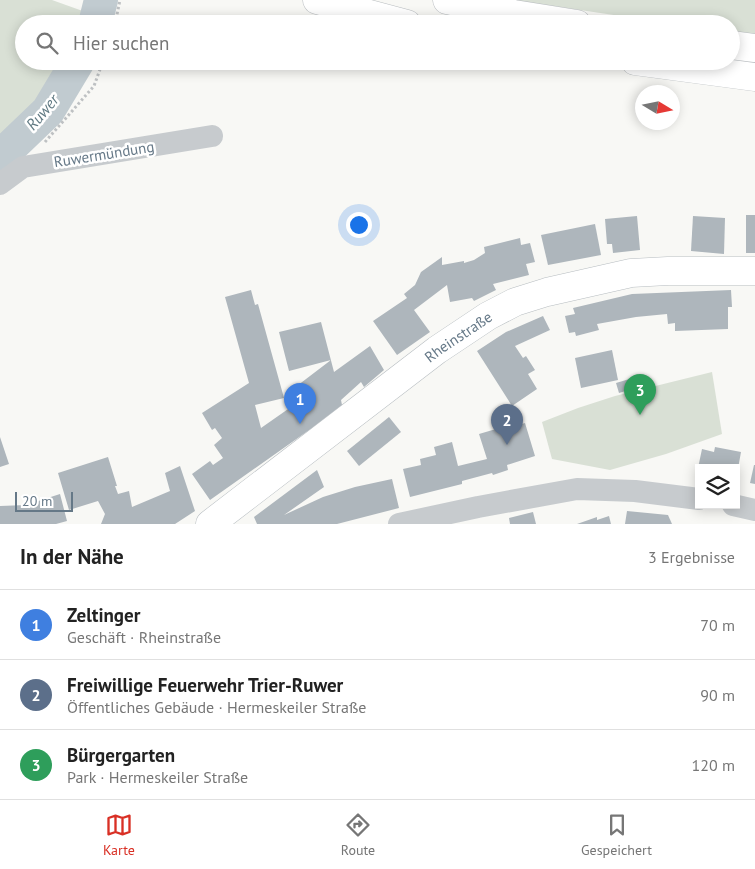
<!DOCTYPE html>
<html lang="de">
<head>
<meta charset="utf-8">
<style>
	body { margin:0; font-family:"PT Sans",sans-serif; background:#f2f2f2; color:#222 }
	.controls { position:absolute; right:15px; bottom:15px; display:grid; overflow:hidden; border-radius:0px; box-shadow:0 2px 12px #0003 }
	.controls button { width:45px; height:45px; display:grid; place-items:center; padding:0; border:0; border-bottom:1px solid #e0e0e0; background:#fff; color:#222; font:25px sans-serif }
	.compass { position:absolute; left:635px; top:85px; width:45px; height:45px; border-radius:50%; background:#fff; box-shadow:0 2px 12px #0003; rotate:100deg }
	.scale { position:absolute; left:15px; bottom:12px; width:58px; box-sizing:border-box; padding-left:5px; border:2px solid #657887; border-top:0; font-size:14px; line-height:18px; white-space:nowrap; color:#657887; -webkit-text-stroke:4px #fff; paint-order:stroke }
	.you { position:absolute; left:358px; top:224px; width:18px; height:18px; margin:-12px; border:4px solid #fff; border-radius:50%; background:#1a73e8; box-shadow:0 0 0 8px #1a73e833 }
	.badge { display:grid; place-items:center; width:32px; height:32px; border-radius:50%; background:#d93025; color:#fff; font-size:16px; font-weight:700 }
	.pin { position:absolute; translate:-50% -41px; filter:drop-shadow(0 1px 2px #0008) }
	.pin::after { content:''; position:absolute; top:26px; width:18px; height:15px; background:inherit; clip-path:polygon(0 0,100% 0,50% 100%) }
	.list { margin:0; padding:0; list-style:none }
	h2 { display:flex; justify-content:space-between; align-items:center; height:65px; margin:0; padding:0 20px; font-size:21px }
	h2 small { font-size:16px; font-weight:400; color:#767676 }
	.list li { display:grid; grid-template-columns:32px 1fr auto; gap:15px; align-items:center; box-sizing:border-box; height:70px; padding:0 20px; border-top:1px solid #e0e0e0 }
	.list b { display:block; font-size:19px; white-space:nowrap }
	.list p { margin:0; font-size:16px; white-space:nowrap; color:#767676 }
	.list em { font-size:16px; font-style:normal; color:#767676 }
	.icon { flex:none; width:28px; height:28px; fill:none; stroke:currentColor; stroke-width:2; stroke-linecap:round; stroke-linejoin:round }
	.map { position:relative; flex:none; width:755px; height:524px; overflow:hidden }
	.search { position:absolute; background:#fff; box-shadow:0 2px 12px #0003; left:15px; right:15px; top:15px; height:55px; display:flex; align-items:center; gap:12px; box-sizing:border-box; padding:0 18px; border-radius:28px; color:#767676; font-size:19px }
	.sheet { height:275px; background:#fff }
	nav { display:flex; justify-content:space-around; align-items:center; box-sizing:border-box; height:70px; border-top:1px solid #e0e0e0; background:#fff; font-size:14px; color:#767676 }
	nav a { display:grid; justify-items:center; gap:2px }
	nav .on { color:#d93025 }
	.map>svg:first-child { display:block }
	.green { fill:#d9e0d5 }
	.lines { fill:none; stroke-linecap:round; stroke-linejoin:round }
	.river { stroke:#c1cbd0; stroke-width:34 }
	.building { fill:#aeb6bc }
	.secondary-casing { stroke:#b7bdc1; stroke-width:29 }
	.motorway-casing { stroke:#b9bdc0; stroke-width:29 }
	.path { stroke:#bec1c3; stroke-width:3; stroke-dasharray:2.5 2.5; stroke-linecap:butt }
	.minor { stroke:#c7cbce; stroke-width:22 }
	.secondary { stroke:#fff; stroke-width:28 }
	.motorway { stroke:#fff; stroke-width:28 }
	.labels { text-anchor:middle; dominant-baseline:central; stroke-width:5; stroke-linejoin:round; paint-order:stroke }
	.street-label { font-size:15px; fill:#657887; stroke:#fff }
	.water-label { font-size:16px; font-style:italic; fill:#617a83; stroke:#fff }
</style>
</head>
<body>
<div class="map">
<svg width="755" height="524" viewBox="0 0 755 524">
	<rect width="100%" height="100%" fill="#f8f8f5"/>
	<!-- green -->
	<g class="green">
		<polygon points="0,0 52,0 105,19 103,24 24,24 24,61 91,61 89,70 55,117 0,166"/>
		<polygon points="513,0 755,0 755,35 731,31 731,24 674,24"/>
		<polygon points="712,372 722,434 666,454 610,470 552,459 542,422 578,408 615,396"/>
	</g>
	<g class="lines">
		<!-- river -->
		<g class="river">
			<polyline points="95,24 101,0"/>
			<polyline points="0,157 48,111 78,61"/>
		</g>
	</g>
	<!-- building -->
	<g class="building">
		<rect x="746" y="215" width="9" height="38"/>
		<polygon points="637,216 640,250 613,253 612,244 607,244 605,219"/>
		<polygon points="693,216 725,218 724,254 691,251"/>
		<polygon points="595,224 601,255 548,265 541,235"/>
		<polygon points="520,238 521,245 530,243 535,262 526,264 529,275 493,284 496,290 474,301 472,298 450,302 447,285 414,310 430,332 397,355 373,321 407,298 404,294 415,285 421,272 442,257 442,265 464,261 464,263 474,260 485,253 484,247"/>
		<polygon points="251,290 255,305 258,304 284,398 255,405 261,428 291,407 285,395 331,360 289,371 279,332 321,322 334,372 370,346 384,370 364,387 361,382 341,400 342,405 312,428 210,500 192,474 210,461 213,465 223,458 214,445 222,438 215,428 212,430 202,413 249,383 225,297"/>
		<polygon points="731,290 732,307 728,307 728,329 675,331 675,323 668,324 667,314 636,317 597,324 599,330 576,336 575,332 569,333 565,316 575,314 573,308 632,294"/>
		<polygon points="543,316 550,330 515,346 523,358 526,356 535,370 528,374 537,389 512,406 477,351 506,332"/>
		<polygon points="612,350 618,380 581,388 575,358"/>
		<polygon points="636,377 639,387 619,393 616,383"/>
		<polygon points="389,417 401,432 359,466 347,451"/>
		<polygon points="525,423 535,456 507,465 508,470 493,475 492,473 462,481 462,484 410,497 403,469 421,465 420,459 436,455 434,447 452,442 458,466 487,459 479,434 496,429 497,432"/>
		<polygon points="0,437 9,464 0,467"/>
		<polygon points="715,447 741,452 737,474 736,468 698,468 702,449 714,452"/>
		<polygon points="108,457 117,486 115,486 118,494 129,491 132,507 170,491 165,473 180,466 195,511 175,524 101,524 105,514 98,501 69,510 58,473"/>
		<polygon points="754,465 755,465 755,484 750,483"/>
		<polygon points="317,470 324,487 284,515 323,497 355,487 392,479 399,508 337,524 257,524 254,517"/>
		<polygon points="60,494 67,521 56,524 0,524 0,506 26,505"/>
		<polygon points="627,511 668,515 672,524 625,524"/>
		<polygon points="533,512 536,524 510,524 509,518"/>
		<polygon points="609,516 611,524 577,524 597,517 597,520"/>
	</g>
	<g class="lines">
		<defs>
			<g id="secondary">
				<path id="s1" d="M210,524L437,350L488,316L515,302L547,292L631,273L668,271H755"/>
			</g>
			<g id="motorway">
				<polyline points="317,0 407,24"/>
				<polyline points="447,0 514,14 577,24"/>
				<polyline points="731,45 755,48"/>
				<polyline points="635,61 755,77"/>
			</g>
		</defs>
		<!-- secondary casing -->
		<use href="#secondary" class="secondary-casing"/>
		<!-- motorway casing -->
		<use href="#motorway" class="motorway-casing"/>
		<!-- path -->
		<g class="path">
			<polyline points="115,24 120,0"/>
			<polyline points="45,142 94,86 103,61"/>
		</g>
		<!-- minor -->
		<g class="minor">
			<polyline points="0,184 23,167 212,136"/>
			<polyline points="733,505 755,510"/>
			<polyline points="399,524 478,507 577,489 635,491 699,499"/>
		</g>
		<!-- secondary -->
		<use href="#secondary" class="secondary"/>
		<!-- motorway -->
		<use href="#motorway" class="motorway"/>
	</g>
	<g class="labels">
		<!-- street labels -->
		<g class="street-label">
			<text transform="translate(104 154) rotate(-9)">Ruwermündung</text>
			<text stroke="none"><textPath href="#s1" startOffset="311">Rheinstraße</textPath></text>
		</g>
		<!-- water labels -->
		<g class="water-label">
			<text transform="translate(42 112) rotate(-50)">Ruwer</text>
		</g>
	</g>
</svg>
<div class="controls">
<button><svg class="icon" aria-label="layers" viewBox="0 0 24 24"><path d="M12 4l9 5-9 5-9-5zM3 14l9 5 9-5"/></svg></button>
</div>
<svg class="compass" viewBox="-18 -18 36 36"><path d="M0-13l5 13h-10z" fill="#e53935"/><path d="M0 13l5-13h-10z" fill="#767676"/></svg>
<div class="scale">20 m</div>
<div class="you"></div>
<div class="pin badge" style="left:300px;top:424px;background:#3f7fe0">1</div>
<div class="pin badge" style="left:507px;top:445px;background:#5c6f8a">2</div>
<div class="pin badge" style="left:640px;top:415px;background:#2e9e5b">3</div>
<div class="search"><svg class="icon" aria-label="search" viewBox="0 0 24 24"><circle cx="10" cy="10" r="6"/><path d="M15 15l6 6"/></svg>Hier suchen</div>
</div>
<section class="sheet">
<h2>In der Nähe<small>3 Ergebnisse</small></h2>
<ul class="list">
<li><span class="badge" style="background:#3f7fe0">1</span><div><b>Zeltinger</b><p>Geschäft · Rheinstraße</p></div><em>70 m</em></li>
<li><span class="badge" style="background:#5c6f8a">2</span><div><b>Freiwillige Feuerwehr Trier-Ruwer</b><p>Öffentliches Gebäude · Hermeskeiler Straße</p></div><em>90 m</em></li>
<li><span class="badge" style="background:#2e9e5b">3</span><div><b>Bürgergarten</b><p>Park · Hermeskeiler Straße</p></div><em>120 m</em></li>
</ul>
</section>
<nav>
<a class="on"><svg class="icon" aria-label="map" viewBox="0 0 24 24"><path d="M3 6l6-2 6 2 6-2v14l-6 2-6-2-6 2zM9 4v14M15 6v14"/></svg>Karte</a>
<a><svg class="icon" aria-label="directions" viewBox="0 0 24 24"><path d="M12 3l9 9-9 9-9-9zM9 14v-3h6M13 9l2 2-2 2"/></svg>Route</a>
<a><svg class="icon" aria-label="saved" viewBox="0 0 24 24"><path d="M7 4h10v16l-5-4-5 4z"/></svg>Gespeichert</a>
</nav>
</body>
</html>
